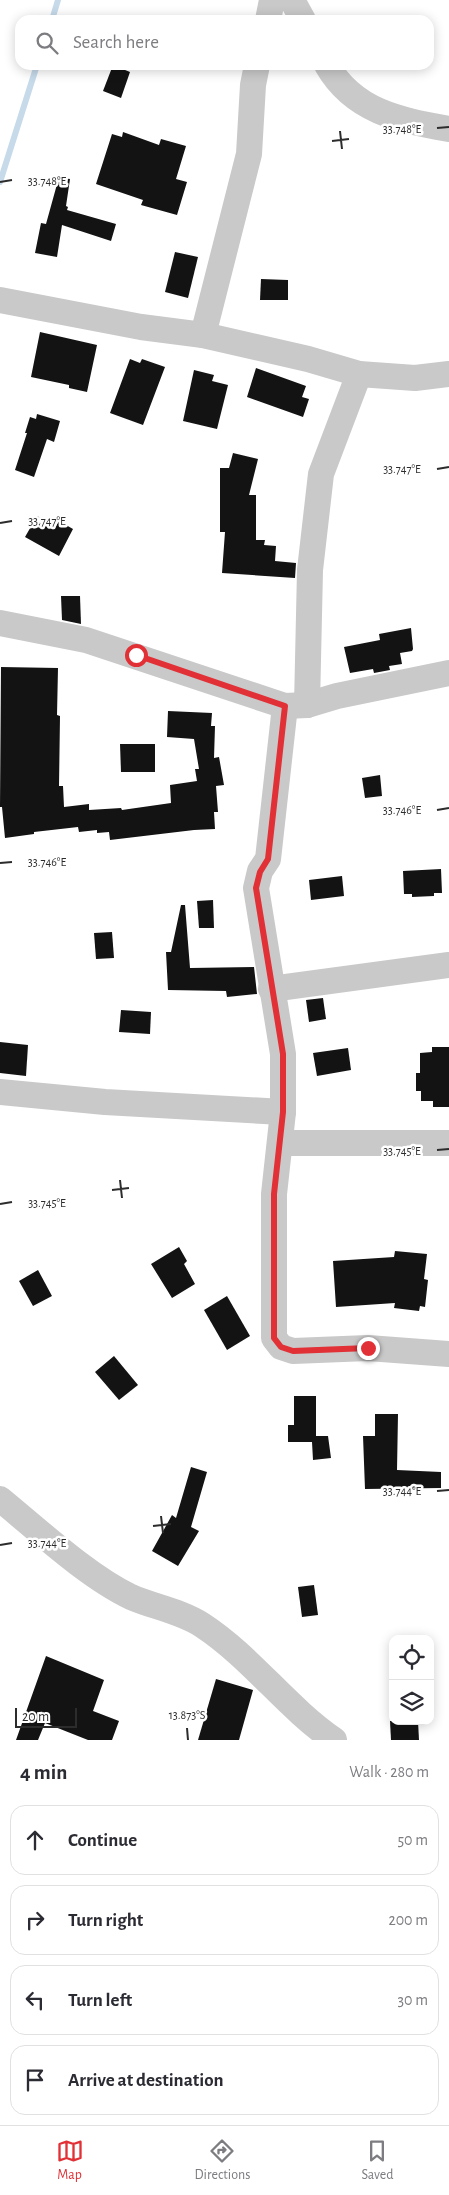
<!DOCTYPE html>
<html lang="en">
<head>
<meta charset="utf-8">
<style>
	body { margin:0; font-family:"Alegreya Sans",sans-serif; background:#f7f7f7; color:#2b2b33 }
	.controls { position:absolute; right:15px; bottom:15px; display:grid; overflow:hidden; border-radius:10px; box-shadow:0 2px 12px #0003 }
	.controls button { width:45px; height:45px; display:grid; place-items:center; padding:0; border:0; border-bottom:1px solid #e1e1e2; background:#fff; color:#2b2b33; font:25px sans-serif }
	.scale { position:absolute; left:15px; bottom:12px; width:62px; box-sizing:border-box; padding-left:5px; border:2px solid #2c2c2c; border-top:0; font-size:14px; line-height:18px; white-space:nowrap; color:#2c2c2c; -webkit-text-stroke:4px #fff; paint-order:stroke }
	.stop { position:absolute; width:15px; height:15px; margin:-11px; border:4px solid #e13036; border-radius:50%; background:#fff }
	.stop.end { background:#e13036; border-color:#fff; box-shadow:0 1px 5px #0008 }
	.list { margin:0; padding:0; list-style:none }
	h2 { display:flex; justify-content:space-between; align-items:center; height:65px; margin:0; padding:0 20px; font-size:21px }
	h2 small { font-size:16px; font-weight:400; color:#7c7c81 }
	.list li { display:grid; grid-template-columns:32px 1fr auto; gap:15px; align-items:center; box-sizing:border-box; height:70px; margin:0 10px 10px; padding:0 10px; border:1px solid #e1e1e2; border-radius:15px }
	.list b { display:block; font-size:19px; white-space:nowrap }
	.list em { font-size:16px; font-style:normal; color:#7c7c81 }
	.icon { flex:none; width:28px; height:28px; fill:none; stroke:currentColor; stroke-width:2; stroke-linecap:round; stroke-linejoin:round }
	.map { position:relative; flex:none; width:449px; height:1740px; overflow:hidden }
	.search { position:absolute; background:#fff; box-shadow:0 2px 12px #0003; left:15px; right:15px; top:15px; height:55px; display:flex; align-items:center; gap:12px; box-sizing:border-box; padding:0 18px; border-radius:15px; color:#7c7c81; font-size:19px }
	.sheet { height:385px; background:#fff }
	nav { display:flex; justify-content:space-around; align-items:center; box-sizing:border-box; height:70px; border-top:1px solid #e1e1e2; background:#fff; font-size:14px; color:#7c7c81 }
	nav a { display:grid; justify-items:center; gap:2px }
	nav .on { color:#e13036 }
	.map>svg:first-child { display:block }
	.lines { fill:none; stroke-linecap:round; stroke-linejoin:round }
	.stream { stroke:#c6daea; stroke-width:6 }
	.building { fill:#131313 }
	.minor { stroke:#c9c9c9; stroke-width:26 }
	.route { stroke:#e13036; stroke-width:6 }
	.ticks { fill:none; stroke:#2c2c2c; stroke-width:2 }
	.ticks-label { font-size:12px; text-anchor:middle; fill:#2c2c2c; stroke:#fff; stroke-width:5; stroke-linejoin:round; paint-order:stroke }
</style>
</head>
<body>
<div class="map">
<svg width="449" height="1740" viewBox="0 0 449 1740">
	<rect width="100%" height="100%" fill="#fff"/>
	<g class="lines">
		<!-- stream -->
		<g class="stream">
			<polyline points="52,20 58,0"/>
			<polyline points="0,182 37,65"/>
		</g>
	</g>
	<!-- building -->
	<g class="building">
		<polygon points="113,65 130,72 121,98 103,91"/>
		<polygon points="123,132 159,145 161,139 186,146 176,179 187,182 177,215 141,205 143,200 96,184 112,134 122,137"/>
		<polygon points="59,177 70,179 66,206 68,207 67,210 116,224 111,241 62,225 57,257 35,253 41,223 46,224"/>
		<polygon points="175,252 198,257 188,298 165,292"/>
		<polygon points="261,279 288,280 288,300 260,300"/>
		<polygon points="40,332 97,345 87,392 69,388 69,385 31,377"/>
		<polygon points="130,359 140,363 142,359 165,367 143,425 110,413"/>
		<polygon points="256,368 306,386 302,397 309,399 303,417 247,397"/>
		<polygon points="194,370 214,375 212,381 228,385 217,429 183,421"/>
		<polygon points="37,414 60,421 54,442 47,439 34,477 15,470 27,433 25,433 30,417 36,419"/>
		<polygon points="233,453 258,459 249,495 256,495 256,540 265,540 264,545 276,546 275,561 296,563 295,578 222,573 225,532 220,532 220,468 229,468"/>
		<polygon points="37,516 56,526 59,521 73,529 59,556 25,537"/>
		<polygon points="61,596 80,596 81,624 62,620"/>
		<polygon points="411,628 413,649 412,651 400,653 402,664 389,666 390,670 374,673 373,669 350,673 344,647 380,640 379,634"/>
		<polygon points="1,667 58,668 57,715 60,716 59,786 63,786 64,807 89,804 89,810 121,808 122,810 171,803 170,785 197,781 195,769 199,769 194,739 167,737 168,711 212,713 211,726 215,726 214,758 219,757 224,785 216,786 218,812 214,812 215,829 194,830 110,840 109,832 97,833 97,830 79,832 78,827 34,832 34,834 5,838 2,807 0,807"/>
		<polygon points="120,744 155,744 155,772 121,772"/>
		<polygon points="380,775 382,796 365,798 362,778"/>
		<polygon points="441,869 442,893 434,893 434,896 412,897 412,894 404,894 403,871"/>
		<polygon points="342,876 344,896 311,900 309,880"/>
		<polygon points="213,900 214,928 199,928 197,901"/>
		<polygon points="181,905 185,905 190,968 254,967 257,994 227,997 226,991 168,990 166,952 171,952"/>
		<polygon points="112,932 114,958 96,959 94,933"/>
		<polygon points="323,998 326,1019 309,1022 306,1000"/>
		<polygon points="121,1010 151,1012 150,1034 119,1032"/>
		<polygon points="0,1042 28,1045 26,1076 0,1073"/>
		<polygon points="432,1047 449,1047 449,1107 433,1107 433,1101 421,1101 421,1091 416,1091 416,1073 420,1073 420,1053 432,1052"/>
		<polygon points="348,1048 351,1070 317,1076 313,1053"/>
		<polygon points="179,1247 187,1261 184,1264 195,1284 172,1298 151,1264"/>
		<polygon points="395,1251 427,1254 424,1279 428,1280 425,1307 420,1306 419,1311 394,1308 395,1303 336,1307 333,1261 394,1257"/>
		<polygon points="38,1270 52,1296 33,1306 19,1281"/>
		<polygon points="227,1296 250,1336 227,1350 204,1310"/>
		<polygon points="114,1356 138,1385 119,1400 95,1372"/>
		<polygon points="294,1396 316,1396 316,1436 328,1436 331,1458 313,1460 312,1442 288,1442 288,1425 294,1425"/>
		<polygon points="375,1414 398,1414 397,1470 441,1472 441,1488 365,1489 363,1436 375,1436"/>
		<polygon points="191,1467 207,1472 191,1527 199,1531 178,1566 152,1551 172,1515 176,1518"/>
		<polygon points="314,1585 318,1615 302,1617 298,1587"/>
		<polygon points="46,1656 104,1680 93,1711 119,1721 112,1740 88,1740 45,1723 38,1740 16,1740"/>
		<polygon points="216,1679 253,1690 239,1740 198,1740"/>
		<polygon points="390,1721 418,1721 419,1740 391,1740"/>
	</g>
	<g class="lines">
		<!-- minor -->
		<g class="minor">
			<polyline points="292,0 303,20"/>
			<polyline points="268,20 272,0"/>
			<path d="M327,65C354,112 400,120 449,129"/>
			<polyline points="0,300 141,327 203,335 308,359 359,374 415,378 449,374"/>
			<polyline points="203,335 249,154 253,85 257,65"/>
			<polyline points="0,623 86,640 285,706 307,705 337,696 449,673"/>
			<polyline points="307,705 310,570 321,474 359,374"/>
			<polyline points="285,706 268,859 260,871 256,888 283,1054 283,1112 274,1194 274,1338 281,1347 293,1351 368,1348 449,1354"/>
			<polyline points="271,989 449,965"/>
			<polyline points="0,1092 105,1102 283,1112"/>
			<polyline points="280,1143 449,1143"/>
			<path d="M0,1499C38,1530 87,1576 131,1597C154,1607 180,1611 202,1625C251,1657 286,1707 334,1740"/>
		</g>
	</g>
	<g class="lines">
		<!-- route -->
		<polyline class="route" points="136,655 285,706 268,859 260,872 256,888 283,1054 283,1112 274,1194 274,1338 281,1347 293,1351 368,1348"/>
	</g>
	<!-- ticks -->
	<path class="ticks" d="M437,128L449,127M340,131L342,149M332,141L349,139M0,182L12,180M437,469L449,467M0,523L12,521M437,810L449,808M0,863L12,862M437,1150L449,1149M120,1180L122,1198M112,1190L129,1188M0,1204L12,1202M437,1491L449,1490M161,1516L163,1533M153,1526L171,1524M0,1545L12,1543M187,1728L188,1740"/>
	<g class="ticks-label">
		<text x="402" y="133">33.748°E</text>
		<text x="47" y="185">33.748°E</text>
		<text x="402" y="473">33.747°E</text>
		<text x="47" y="525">33.747°E</text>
		<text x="402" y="814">33.746°E</text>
		<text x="47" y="866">33.746°E</text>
		<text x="402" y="1155">33.745°E</text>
		<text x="47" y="1207">33.745°E</text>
		<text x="402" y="1495">33.744°E</text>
		<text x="47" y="1547">33.744°E</text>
		<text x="187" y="1719">13.873°S</text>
	</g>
</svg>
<div class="controls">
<button><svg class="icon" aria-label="locate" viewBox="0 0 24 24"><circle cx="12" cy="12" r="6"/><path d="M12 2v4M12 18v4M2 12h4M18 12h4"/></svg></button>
<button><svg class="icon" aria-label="layers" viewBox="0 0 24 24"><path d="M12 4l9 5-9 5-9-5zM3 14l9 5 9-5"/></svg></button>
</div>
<div class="scale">20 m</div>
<div class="stop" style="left:136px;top:655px"></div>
<div class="stop end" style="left:368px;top:1348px"></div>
<div class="search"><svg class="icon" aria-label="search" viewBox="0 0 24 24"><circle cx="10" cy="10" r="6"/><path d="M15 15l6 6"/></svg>Search here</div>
</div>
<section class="sheet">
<h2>4 min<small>Walk · 280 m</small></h2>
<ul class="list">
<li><svg class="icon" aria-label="ahead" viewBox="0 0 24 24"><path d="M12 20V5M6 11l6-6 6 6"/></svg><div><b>Continue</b></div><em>50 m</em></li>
<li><svg class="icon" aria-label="right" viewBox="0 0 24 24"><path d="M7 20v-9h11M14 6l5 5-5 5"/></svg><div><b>Turn right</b></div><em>200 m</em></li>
<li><svg class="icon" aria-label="left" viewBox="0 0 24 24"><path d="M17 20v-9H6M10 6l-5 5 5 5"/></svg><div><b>Turn left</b></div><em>30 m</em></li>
<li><svg class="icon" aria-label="arrive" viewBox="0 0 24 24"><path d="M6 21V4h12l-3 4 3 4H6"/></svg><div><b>Arrive at destination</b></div></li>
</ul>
</section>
<nav>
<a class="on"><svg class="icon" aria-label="map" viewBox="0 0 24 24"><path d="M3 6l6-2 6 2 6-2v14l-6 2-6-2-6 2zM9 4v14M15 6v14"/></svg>Map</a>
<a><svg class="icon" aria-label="directions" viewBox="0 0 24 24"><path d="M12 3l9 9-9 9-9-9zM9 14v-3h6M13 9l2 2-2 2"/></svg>Directions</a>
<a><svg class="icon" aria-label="saved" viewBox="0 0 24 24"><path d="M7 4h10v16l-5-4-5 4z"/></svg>Saved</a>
</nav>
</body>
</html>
